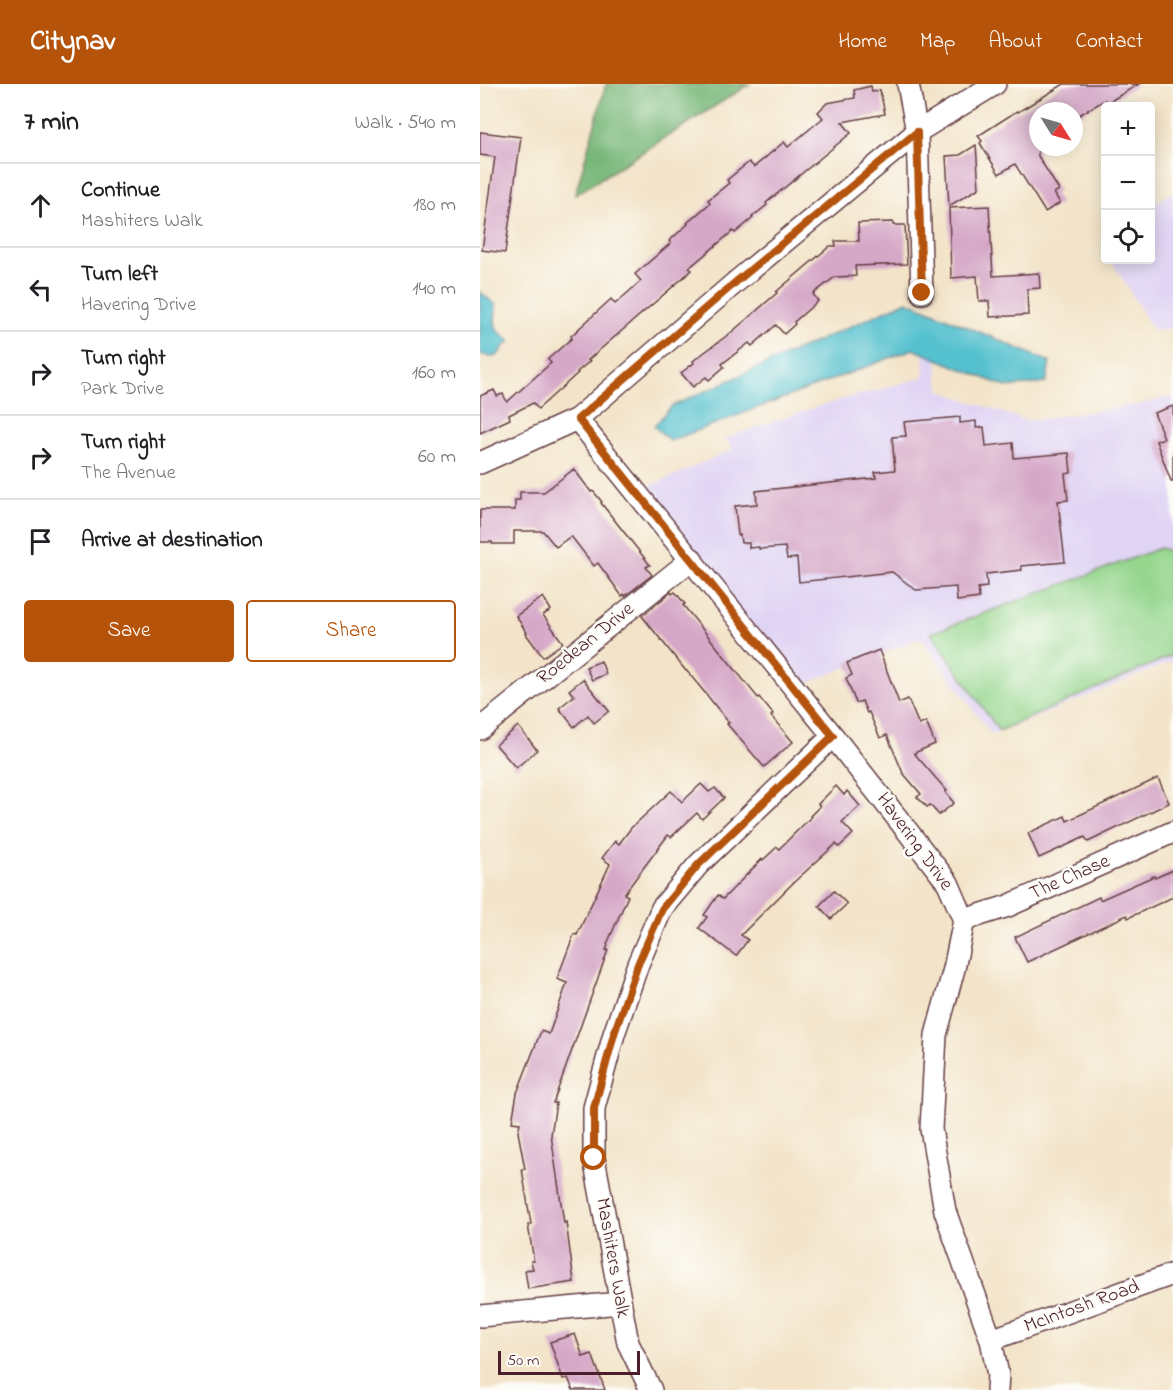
<!DOCTYPE html>
<html lang="en">
<head>
<meta charset="utf-8">
<style>
	body { margin:0; font-family:"Indie Flower",sans-serif; background:#f2f2f2; color:#202124 }
	.controls { position:absolute; right:18px; top:18px; display:grid; overflow:hidden; border-radius:6px; box-shadow:0 3px 15px #0003 }
	.controls button { width:54px; height:54px; display:grid; place-items:center; padding:0; border:0; border-bottom:2px solid #e0e0e0; background:#fff; color:#202124; font:30px sans-serif }
	.compass { position:absolute; left:549px; top:18px; width:54px; height:54px; border-radius:50%; background:#fff; box-shadow:0 3px 15px #0003; rotate:127deg }
	.scale { position:absolute; left:18px; bottom:15px; width:142px; box-sizing:border-box; padding-left:6px; border:3px solid #4a1f2b; border-top:0; font-size:16px; line-height:21px; white-space:nowrap; color:#4a1f2b; -webkit-text-stroke:4px #fdfcf7; paint-order:stroke }
	.stop { position:absolute; width:18px; height:18px; margin:-14px; border:4px solid #b45309; border-radius:50%; background:#fff }
	.stop.end { background:#b45309; border-color:#fff; box-shadow:0 2px 6px #0008 }
	.list { margin:0; padding:0; list-style:none }
	h2 { display:flex; justify-content:space-between; align-items:center; height:78px; margin:0; padding:0 24px; font-size:26px }
	h2 small { font-size:20px; font-weight:400; color:#757577 }
	.list li { display:grid; grid-template-columns:39px 1fr auto; gap:18px; align-items:center; box-sizing:border-box; height:84px; padding:0 24px; border-top:2px solid #e0e0e0 }
	.list b { display:block; font-size:22px; white-space:nowrap }
	.list p { margin:0; font-size:20px; white-space:nowrap; color:#757577 }
	.list em { font-size:20px; font-style:normal; color:#757577 }
	.actions { display:flex; gap:12px; padding:18px 24px }
	.actions a { flex:1; padding:14px 0; border:2px solid #b45309; border-radius:6px; text-align:center; font-size:21px; color:#b45309 }
	.actions .main { background:#b45309; color:#fff }
	.icon { flex:none; width:33px; height:33px; fill:none; stroke:currentColor; stroke-width:2; stroke-linecap:round; stroke-linejoin:round }
	.map { position:relative; flex:none; width:693px; height:1306px; overflow:hidden }
	header { display:flex; align-items:center; gap:36px; box-sizing:border-box; height:84px; padding:0 30px; background:#b45309; color:#fff }
	header strong { font-size:28px }
	nav { display:flex; gap:33px; margin-inline-start:auto; font-size:21px }
	main { display:flex }
	aside { flex:1; background:#fff }
	.map>svg:first-child { display:block }
	.built { fill:#e0d4f4 }
	.green { fill:#94d68d; stroke:#6f7a5c; stroke-width:1.5 }
	.forest { fill:#77b778; stroke:#606b52; stroke-width:1.5 }
	.water { fill:#55c1cf; stroke:#50707d; stroke-width:1.5 }
	.building { fill:#d6a8c8 }
	.lines { fill:none; stroke-linecap:round; stroke-linejoin:round }
	.street-casing { stroke:#633d43; stroke-width:24 }
	.street { stroke:#fff; stroke-width:21 }
	.route { stroke:#b45309; stroke-width:8 }
	.labels { text-anchor:middle; dominant-baseline:central; stroke-width:5; stroke-linejoin:round; paint-order:stroke }
	.street-label { font-size:20px; fill:#4a1f2b; stroke:#fdfcf7 }
</style>
</head>
<body>
<header>
<strong>Citynav</strong>
<nav><a>Home</a><a>Map</a><a>About</a><a>Contact</a></nav>
</header>
<main>
<aside>
<h2>7 min<small>Walk · 540 m</small></h2>
<ul class="list">
<li><svg class="icon" aria-label="ahead" viewBox="0 0 24 24"><path d="M12 20V5M6 11l6-6 6 6"/></svg><div><b>Continue</b><p>Mashiters Walk</p></div><em>180 m</em></li>
<li><svg class="icon" aria-label="left" viewBox="0 0 24 24"><path d="M17 20v-9H6M10 6l-5 5 5 5"/></svg><div><b>Turn left</b><p>Havering Drive</p></div><em>140 m</em></li>
<li><svg class="icon" aria-label="right" viewBox="0 0 24 24"><path d="M7 20v-9h11M14 6l5 5-5 5"/></svg><div><b>Turn right</b><p>Park Drive</p></div><em>160 m</em></li>
<li><svg class="icon" aria-label="right" viewBox="0 0 24 24"><path d="M7 20v-9h11M14 6l5 5-5 5"/></svg><div><b>Turn right</b><p>The Avenue</p></div><em>60 m</em></li>
<li><svg class="icon" aria-label="arrive" viewBox="0 0 24 24"><path d="M6 21V4h12l-3 4 3 4H6"/></svg><div><b>Arrive at destination</b></div></li>
</ul>
<div class="actions"><a class="main">Save</a><a>Share</a></div>
</aside>
<div class="map">
<svg width="693" height="1306" viewBox="0 0 693 1306">
	<rect width="100%" height="100%" fill="#fdfcf7"/>
	<filter id="ink" filterUnits="userSpaceOnUse"><feTurbulence type="fractalNoise" baseFrequency=".0167" numOctaves="2"/><feDisplacementMap in="SourceGraphic" scale="12" xChannelSelector="R" yChannelSelector="G"/><feConvolveMatrix kernelMatrix="1 2 1 2 8 2 1 2 1" color-interpolation-filters="sRGB"/></filter>
	<filter id="wash" filterUnits="userSpaceOnUse"><feTurbulence type="fractalNoise" baseFrequency=".008" numOctaves="4" result="noise"/><feDisplacementMap in="SourceGraphic" scale="24" xChannelSelector="R" yChannelSelector="G"/><feGaussianBlur stdDeviation="1.35" result="paint"/><feColorMatrix in="noise" values="0 0 0 0 0 0 0 0 0 0 0 0 0 0 0 0 0 1.4 0 .05"/><feComposite in="paint" operator="in"/></filter>
	<g filter="url(#wash)">
		<rect width="100%" height="100%" fill="#f3e4c9"/>
		<!-- built -->
		<g class="built">
			<polygon points="693,108 693,243 674,247 631,176 670,176 671,121"/>
			<polygon points="455,228 458,294 461,307 547,337 662,320 693,312 693,577 512,651 441,554 314,604 157,408 253,365 245,354 342,321 444,293 442,229"/>
		</g>
		<!-- green -->
		<polygon class="green" points="680,464 693,468 693,571 519,647 451,549"/>
		<!-- forest -->
		<polygon class="forest" points="126,0 270,0 95,111"/>
		<!-- water -->
		<g class="water">
			<path d="M0,208L16,221C16,227 14,237 16,243C18,250 26,251 30,258L25,261L17,272L11,273L0,270Z"/>
			<polygon points="427,217 570,278 566,299 526,303 433,265 190,357 174,342 192,322"/>
		</g>
		<g id="blocks">
			<!-- building -->
			<g class="building">
				<polygon points="584,0 659,0 627,19 625,16 594,34 594,27 558,27 558,72 579,106 574,109 580,119 565,128 535,80 519,90 500,59 502,57 498,52 537,27 538,28"/>
				<polygon points="391,2 392,8 400,6 405,30 362,38 371,49 286,119 287,121 272,133 273,134 255,149 253,147 209,184 212,186 108,276 110,277 97,288 98,289 58,325 53,319 29,331 30,335 0,349 0,312 14,306 17,312 23,310 27,318 71,279 68,275 92,254 91,252 118,227 131,215 135,220 161,197 155,190 191,159 189,157 208,140 207,139 230,119 228,116 249,99 247,96 269,78 274,83 304,58 308,63 343,34 338,28 347,19 375,14 374,6"/>
				<polygon points="0,48 41,53 25,169 2,166 15,73 0,71"/>
				<polygon points="496,61 499,104 469,122 466,72 480,71"/>
				<polygon points="509,122 513,192 559,189 560,204 547,205 548,231 510,233 509,217 499,217 497,192 471,194 469,124"/>
				<polygon points="413,138 413,141 425,141 427,180 375,182 376,192 355,193 333,210 338,217 314,238 315,240 304,250 296,241 272,262 269,259 242,280 244,283 229,296 226,293 213,303 201,289 214,279 213,277 253,247 297,209 296,208 350,162 356,162 355,157 379,157 378,139"/>
				<polygon points="693,322 693,397 691,397 676,357 684,354 674,329"/>
				<polygon points="480,333 480,339 496,337 496,344 504,343 506,362 533,359 534,374 589,369 591,389 585,390 588,416 578,417 585,478 541,482 542,486 506,490 507,503 498,504 499,514 477,517 476,503 436,506 412,488 319,498 317,474 307,475 305,463 279,465 279,463 269,464 269,459 261,459 260,451 258,451 255,422 277,420 276,407 396,394 395,388 415,386 412,353 426,352 424,338"/>
				<polygon points="94,385 111,408 113,407 122,418 121,419 170,481 166,483 172,491 145,512 144,510 142,512 118,479 114,482 91,452 76,463 63,447 34,447 34,460 12,460 12,458 0,458 0,426 35,426 35,416 40,416 40,408 64,408"/>
				<polygon points="191,508 192,510 195,508 205,520 203,521 278,614 279,613 293,630 291,632 313,658 284,683 247,640 249,639 230,615 207,587 206,587 162,532"/>
				<polygon points="63,513 71,526 63,531 83,559 63,573 46,550 47,549 36,532"/>
				<polygon points="399,566 419,619 428,615 439,641 446,638 455,660 434,669 467,707 465,708 474,719 459,731 450,721 447,723 437,713 441,710 423,689 407,651 400,654 389,628 387,629 382,617 376,619 366,594 372,591 367,579"/>
				<polygon points="121,577 126,590 112,596 106,583"/>
				<polygon points="103,595 129,627 114,639 108,631 94,643 79,624 94,612 89,606"/>
				<polygon points="38,642 57,666 36,684 16,661"/>
				<polygon points="678,694 689,719 608,758 605,753 559,774 548,749 585,732 587,737"/>
				<polygon points="221,700 229,708 235,704 244,714 222,735 217,729 191,753 188,751 144,810 148,812 127,860 128,861 126,866 128,866 73,1019 76,1019 71,1051 84,1139 86,1138 94,1198 48,1205 45,1186 53,1185 51,1177 54,1177 48,1141 51,1140 42,1085 45,1085 38,1048 40,1039 32,1038 37,1009 61,947 69,950 87,899 77,895 94,850 97,851 130,780 122,774 135,757 139,760 151,744 191,707 202,718"/>
				<polygon points="356,702 364,711 367,707 380,722 362,738 373,750 359,763 356,760 314,798 261,851 268,856 256,872 219,844 227,833 224,831 238,811 243,815 282,775 283,776 297,763 299,765 331,733 330,732 340,722 338,720"/>
				<polygon points="693,786 693,813 648,834 647,831 547,878 535,853 619,813 620,816 674,792 675,794"/>
				<polygon points="354,807 367,820 351,835 339,822"/>
				<polygon points="95,1250 103,1273 112,1270 125,1306 93,1306 88,1294 83,1295 70,1258"/>
			</g>
		</g>
	</g>
	<g filter="url(#ink)">
		<use href="#blocks" fill-opacity="0" stroke="#633d43" stroke-width="1.5"/>
		<g class="lines">
			<defs>
				<g id="street">
					<polyline points="428,0 437,48 442,209"/>
					<polyline points="97,335 353,652 468,799 484,836 474,885 456,951 451,1045 465,1127 511,1256 518,1291 517,1306"/>
					<polyline points="0,379 97,335 257,197 437,48 515,0"/>
					<polyline points="0,645 212,475"/>
					<polyline points="484,836 528,822 693,748"/>
					<polyline points="0,1232 140,1219"/>
					<polyline points="511,1256 693,1190"/>
					<polyline points="171,1306 148,1259 114,1074 114,1024 134,950 158,880 182,824 218,781 353,652"/>
				</g>
			</defs>
			<!-- street casing -->
			<use href="#street" class="street-casing"/>
			<!-- street -->
			<use href="#street" class="street"/>
		</g>
	</g>
	<g class="lines" filter="url(#ink)">
		<!-- route -->
		<polyline class="route" points="114,1074 114,1024 134,950 158,880 182,825 218,781 353,652 98,335 257,197 437,48 442,209"/>
	</g>
	<g class="labels">
		<!-- street labels -->
		<g class="street-label">
			<text transform="translate(106 560) rotate(-39)">Roedean Drive</text>
			<text transform="translate(434 758) rotate(54)">Havering Drive</text>
			<text transform="translate(590 794) rotate(-24)">The Chase</text>
			<text transform="translate(132 1174) rotate(80)">Mashiters Walk</text>
			<text transform="translate(602 1223) rotate(-20)">McIntosh Road</text>
		</g>
	</g>
</svg>
<div class="controls">
<button>+</button>
<button>−</button>
<button><svg class="icon" aria-label="locate" viewBox="0 0 24 24"><circle cx="12" cy="12" r="6"/><path d="M12 2v4M12 18v4M2 12h4M18 12h4"/></svg></button>
</div>
<svg class="compass" viewBox="-18 -18 36 36"><path d="M0-13l5 13h-10z" fill="#e53935"/><path d="M0 13l5-13h-10z" fill="#757577"/></svg>
<div class="scale">50 m</div>
<div class="stop" style="left:114px;top:1074px"></div>
<div class="stop end" style="left:442px;top:209px"></div>
</div>
</main>
</body>
</html>
